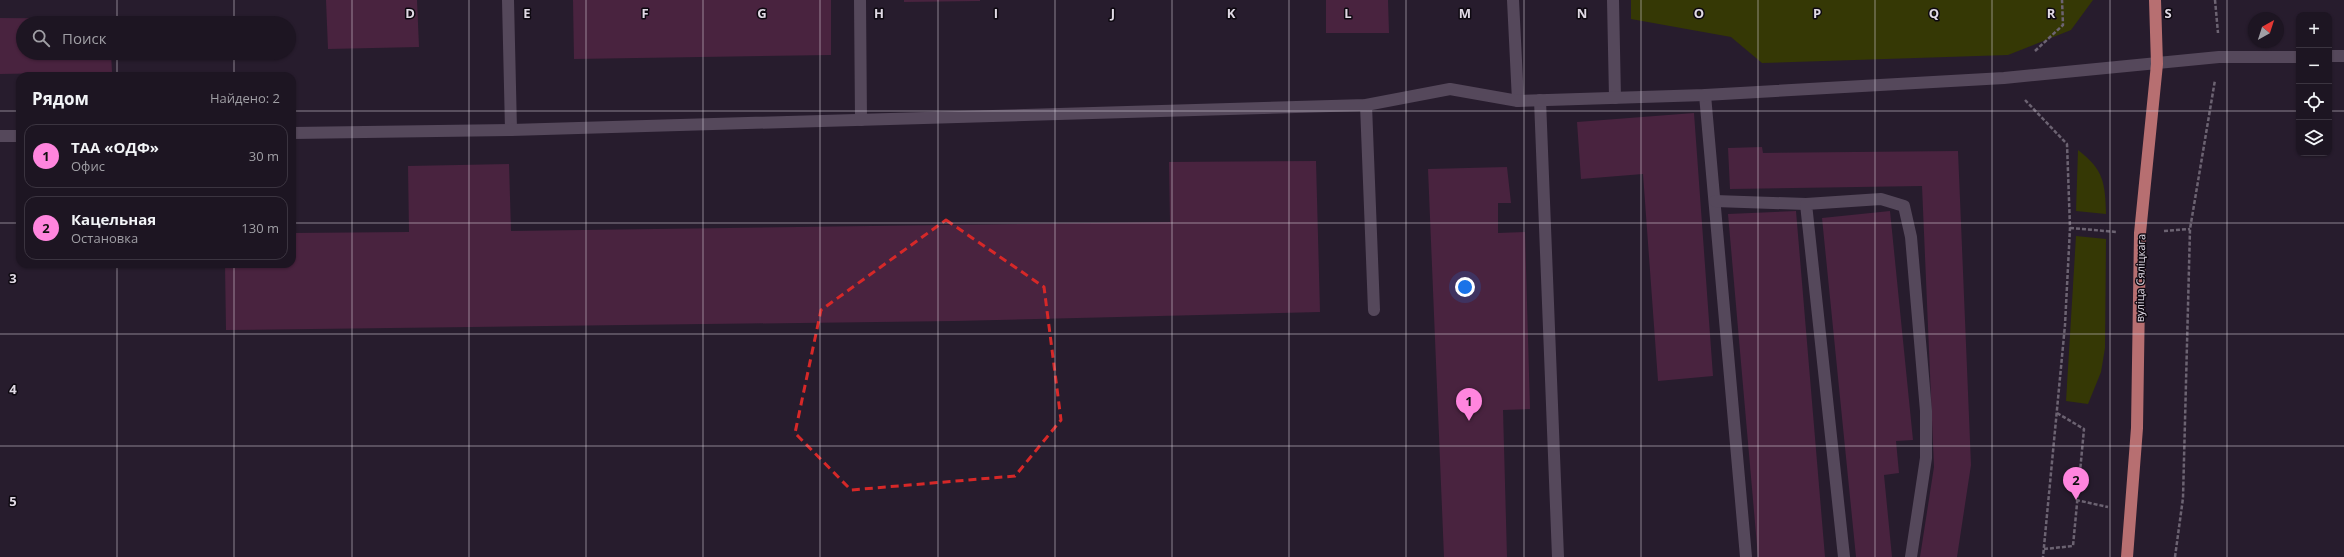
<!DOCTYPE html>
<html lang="ru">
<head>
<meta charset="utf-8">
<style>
	body { margin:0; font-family:"Open Sans",sans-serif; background:#2a222f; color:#f1f3f6 }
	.controls { position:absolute; right:12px; top:12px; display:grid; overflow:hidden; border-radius:8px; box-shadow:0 1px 3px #0004 }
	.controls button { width:36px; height:36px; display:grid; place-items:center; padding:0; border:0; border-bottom:1px solid #3b3440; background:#1d1522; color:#f1f3f6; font:20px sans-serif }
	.compass { position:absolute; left:2248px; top:12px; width:36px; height:36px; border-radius:50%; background:#1d1522; box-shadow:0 1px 3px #0004; rotate:39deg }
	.you { position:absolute; left:1465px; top:287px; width:14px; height:14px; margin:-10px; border:3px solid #fff; border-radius:50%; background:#1a73e8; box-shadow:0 0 0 6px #1a73e833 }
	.badge { display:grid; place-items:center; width:26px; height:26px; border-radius:50%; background:#ff85de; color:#111; font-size:13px; font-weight:700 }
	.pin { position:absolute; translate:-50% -33px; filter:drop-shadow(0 1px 2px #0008) }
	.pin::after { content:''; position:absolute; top:21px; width:14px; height:12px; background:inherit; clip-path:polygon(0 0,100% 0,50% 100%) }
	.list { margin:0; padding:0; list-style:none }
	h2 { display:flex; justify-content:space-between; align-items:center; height:52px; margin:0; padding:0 16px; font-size:17px }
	h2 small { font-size:13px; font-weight:400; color:#a09fa5 }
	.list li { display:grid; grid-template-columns:26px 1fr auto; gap:12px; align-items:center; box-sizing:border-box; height:64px; margin:0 8px 8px; padding:0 8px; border:1px solid #3b3440; border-radius:12px }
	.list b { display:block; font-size:15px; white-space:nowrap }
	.list p { margin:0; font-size:13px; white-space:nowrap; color:#a09fa5 }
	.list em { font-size:13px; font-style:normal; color:#a09fa5 }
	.icon { flex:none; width:22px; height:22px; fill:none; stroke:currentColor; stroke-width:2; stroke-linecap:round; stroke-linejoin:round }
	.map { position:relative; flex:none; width:2344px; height:557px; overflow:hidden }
	.search { position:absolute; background:#1d1522; box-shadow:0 1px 3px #0004; left:16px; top:16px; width:280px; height:44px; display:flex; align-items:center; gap:10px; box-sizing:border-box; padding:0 14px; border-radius:22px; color:#a09fa5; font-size:15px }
	.panel { position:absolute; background:#1d1522; box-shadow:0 1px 3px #0004; left:16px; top:72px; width:280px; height:196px; border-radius:12px }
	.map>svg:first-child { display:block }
	.green { fill:#353805 }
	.building { fill:#49233f }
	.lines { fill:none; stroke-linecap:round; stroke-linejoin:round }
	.path { stroke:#6c6372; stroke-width:2.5; stroke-dasharray:4 2; stroke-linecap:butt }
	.minor { stroke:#55485b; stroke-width:12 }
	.major { stroke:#b76f71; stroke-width:12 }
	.marked { fill:none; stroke:#d62828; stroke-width:3; stroke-dasharray:8 5; stroke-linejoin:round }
	.grid { fill:none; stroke:#e0d9e4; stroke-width:1; stroke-opacity:0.55 }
	.labels { text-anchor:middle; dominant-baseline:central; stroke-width:3; stroke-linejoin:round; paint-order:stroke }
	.street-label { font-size:11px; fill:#e0d9e4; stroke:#0d0810 }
	.grid-label { font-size:13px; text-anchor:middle; font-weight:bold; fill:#e0d9e4; stroke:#0d0810; stroke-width:3; stroke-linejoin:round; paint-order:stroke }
</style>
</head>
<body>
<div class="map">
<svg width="2344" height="557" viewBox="0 0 2344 557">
	<rect width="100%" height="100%" fill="#271c2d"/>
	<!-- green -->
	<g class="green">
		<polygon points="1631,0 2093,0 2071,30 2008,55 1762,63 1731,37 1631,19"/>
		<path d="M2078,150C2104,170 2105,183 2106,214L2076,211Z"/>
		<polygon points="2076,236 2106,239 2105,348 2101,372 2088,404 2066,401"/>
	</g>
	<!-- building -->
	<g class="building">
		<polygon points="326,0 417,0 419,47 328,49"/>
		<polygon points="573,0 831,0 831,55 574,59"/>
		<polygon points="904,0 980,0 980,1 904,2"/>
		<polygon points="1326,0 1388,0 1389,33 1326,33"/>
		<polygon points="0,18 110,19 110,23 23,23 23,53 111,53 112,72 0,74"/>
		<polygon points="1694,113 1713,376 1658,381 1643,174 1581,179 1577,122"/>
		<polygon points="1762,147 1763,153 1958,151 1971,465 1957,557 1920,557 1934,467 1922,186 1730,189 1728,148"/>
		<polygon points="1316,161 1320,312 955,321 226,330 225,264 292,264 292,233 409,232 408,166 509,164 511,231 1170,222 1169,162"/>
		<polygon points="1507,167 1511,203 1498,203 1498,233 1525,232 1530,409 1503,410 1507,557 1444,557 1428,169"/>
		<polygon points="1796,211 1825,557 1758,557 1728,214"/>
		<polygon points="1890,211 1913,440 1896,441 1899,473 1884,475 1892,557 1856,557 1822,218"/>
	</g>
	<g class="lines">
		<!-- path -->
		<g class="path">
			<polyline points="2215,0 2218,33"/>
			<polyline points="2035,51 2063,25 2062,0"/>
			<polyline points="2025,100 2067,144 2070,228 2065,325 2043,557"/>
			<polyline points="2070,228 2117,232"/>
			<polyline points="2164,231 2190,229"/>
			<polyline points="2076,500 2108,507"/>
			<polyline points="2044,549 2073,546 2084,429 2057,413"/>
			<polyline points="2175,557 2183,498 2190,229 2215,80"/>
		</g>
		<!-- minor -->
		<g class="minor">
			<polyline points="508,0 511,130"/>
			<polyline points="860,0 861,120"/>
			<polyline points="1513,0 1518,101"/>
			<polyline points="1613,0 1615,98"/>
			<polyline points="2329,56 2344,56"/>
			<polyline points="1705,95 1746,557"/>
			<polyline points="1540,100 1558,557"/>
			<polyline points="1366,105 1374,310"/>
			<polyline points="292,133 511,130 1366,105 1450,89 1518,101 1705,95 2004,78 2219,57 2299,57"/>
			<polyline points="0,136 20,136"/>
			<polyline points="1715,201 1806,204"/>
			<polyline points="1844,557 1806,204 1881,199 1904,206 1911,237 1926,411 1926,458 1911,557"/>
		</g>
		<!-- major -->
		<polyline class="major" points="2127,557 2137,428 2140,233 2157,64 2155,0"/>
	</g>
	<!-- marked area -->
	<path class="marked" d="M946,220L1044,287L1061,420L1015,476L851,490L795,433L821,310Z"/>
	<!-- grid -->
	<path class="grid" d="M117,0V23M234,0V23M352,0V557M469,0V557M586,0V557M703,0V557M820,0V557M938,0V557M1055,0V557M1172,0V557M1289,0V557M1406,0V557M1524,0V557M1641,0V557M1758,0V557M1875,0V557M1992,0V557M2110,0V557M2227,0V557M117,53V76M234,53V76M0,111H20M292,111H2299M2329,111H2344M0,223H20M292,223H2344M117,264V557M234,264V557M0,334H2344M0,446H2344"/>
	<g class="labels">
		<!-- street labels -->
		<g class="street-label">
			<text transform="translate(2140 278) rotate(-89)">вуліца Сяліцкага</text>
		</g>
	</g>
	<g class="grid-label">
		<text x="410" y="18">D</text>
		<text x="527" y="18">E</text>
		<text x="645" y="18">F</text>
		<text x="762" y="18">G</text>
		<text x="879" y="18">H</text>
		<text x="996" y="18">I</text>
		<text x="1113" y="18">J</text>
		<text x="1231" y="18">K</text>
		<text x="1348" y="18">L</text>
		<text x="1465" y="18">M</text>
		<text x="1582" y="18">N</text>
		<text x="1699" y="18">O</text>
		<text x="1817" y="18">P</text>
		<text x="1934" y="18">Q</text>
		<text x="2051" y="18">R</text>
		<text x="2168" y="18">S</text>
		<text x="13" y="283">3</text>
		<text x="13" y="394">4</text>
		<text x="13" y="506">5</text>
	</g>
</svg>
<div class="controls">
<button>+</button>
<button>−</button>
<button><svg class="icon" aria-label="locate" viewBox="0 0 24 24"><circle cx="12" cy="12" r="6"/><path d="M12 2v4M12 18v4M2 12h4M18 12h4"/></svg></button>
<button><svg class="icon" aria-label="layers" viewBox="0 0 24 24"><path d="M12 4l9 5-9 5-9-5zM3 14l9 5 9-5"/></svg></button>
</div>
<svg class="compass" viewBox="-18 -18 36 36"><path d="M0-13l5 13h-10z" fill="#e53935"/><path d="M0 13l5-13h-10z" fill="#a09fa5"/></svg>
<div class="you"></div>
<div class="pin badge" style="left:1469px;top:421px">1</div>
<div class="pin badge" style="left:2076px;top:500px">2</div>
<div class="search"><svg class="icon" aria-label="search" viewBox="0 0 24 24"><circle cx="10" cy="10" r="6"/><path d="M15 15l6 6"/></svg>Поиск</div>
<section class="panel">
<h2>Рядом<small>Найдено: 2</small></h2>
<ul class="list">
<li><span class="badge">1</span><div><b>ТАА «ОДФ»</b><p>Офис</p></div><em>30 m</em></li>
<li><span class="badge">2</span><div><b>Кацельная</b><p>Остановка</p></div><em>130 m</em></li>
</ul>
</section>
</div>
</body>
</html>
